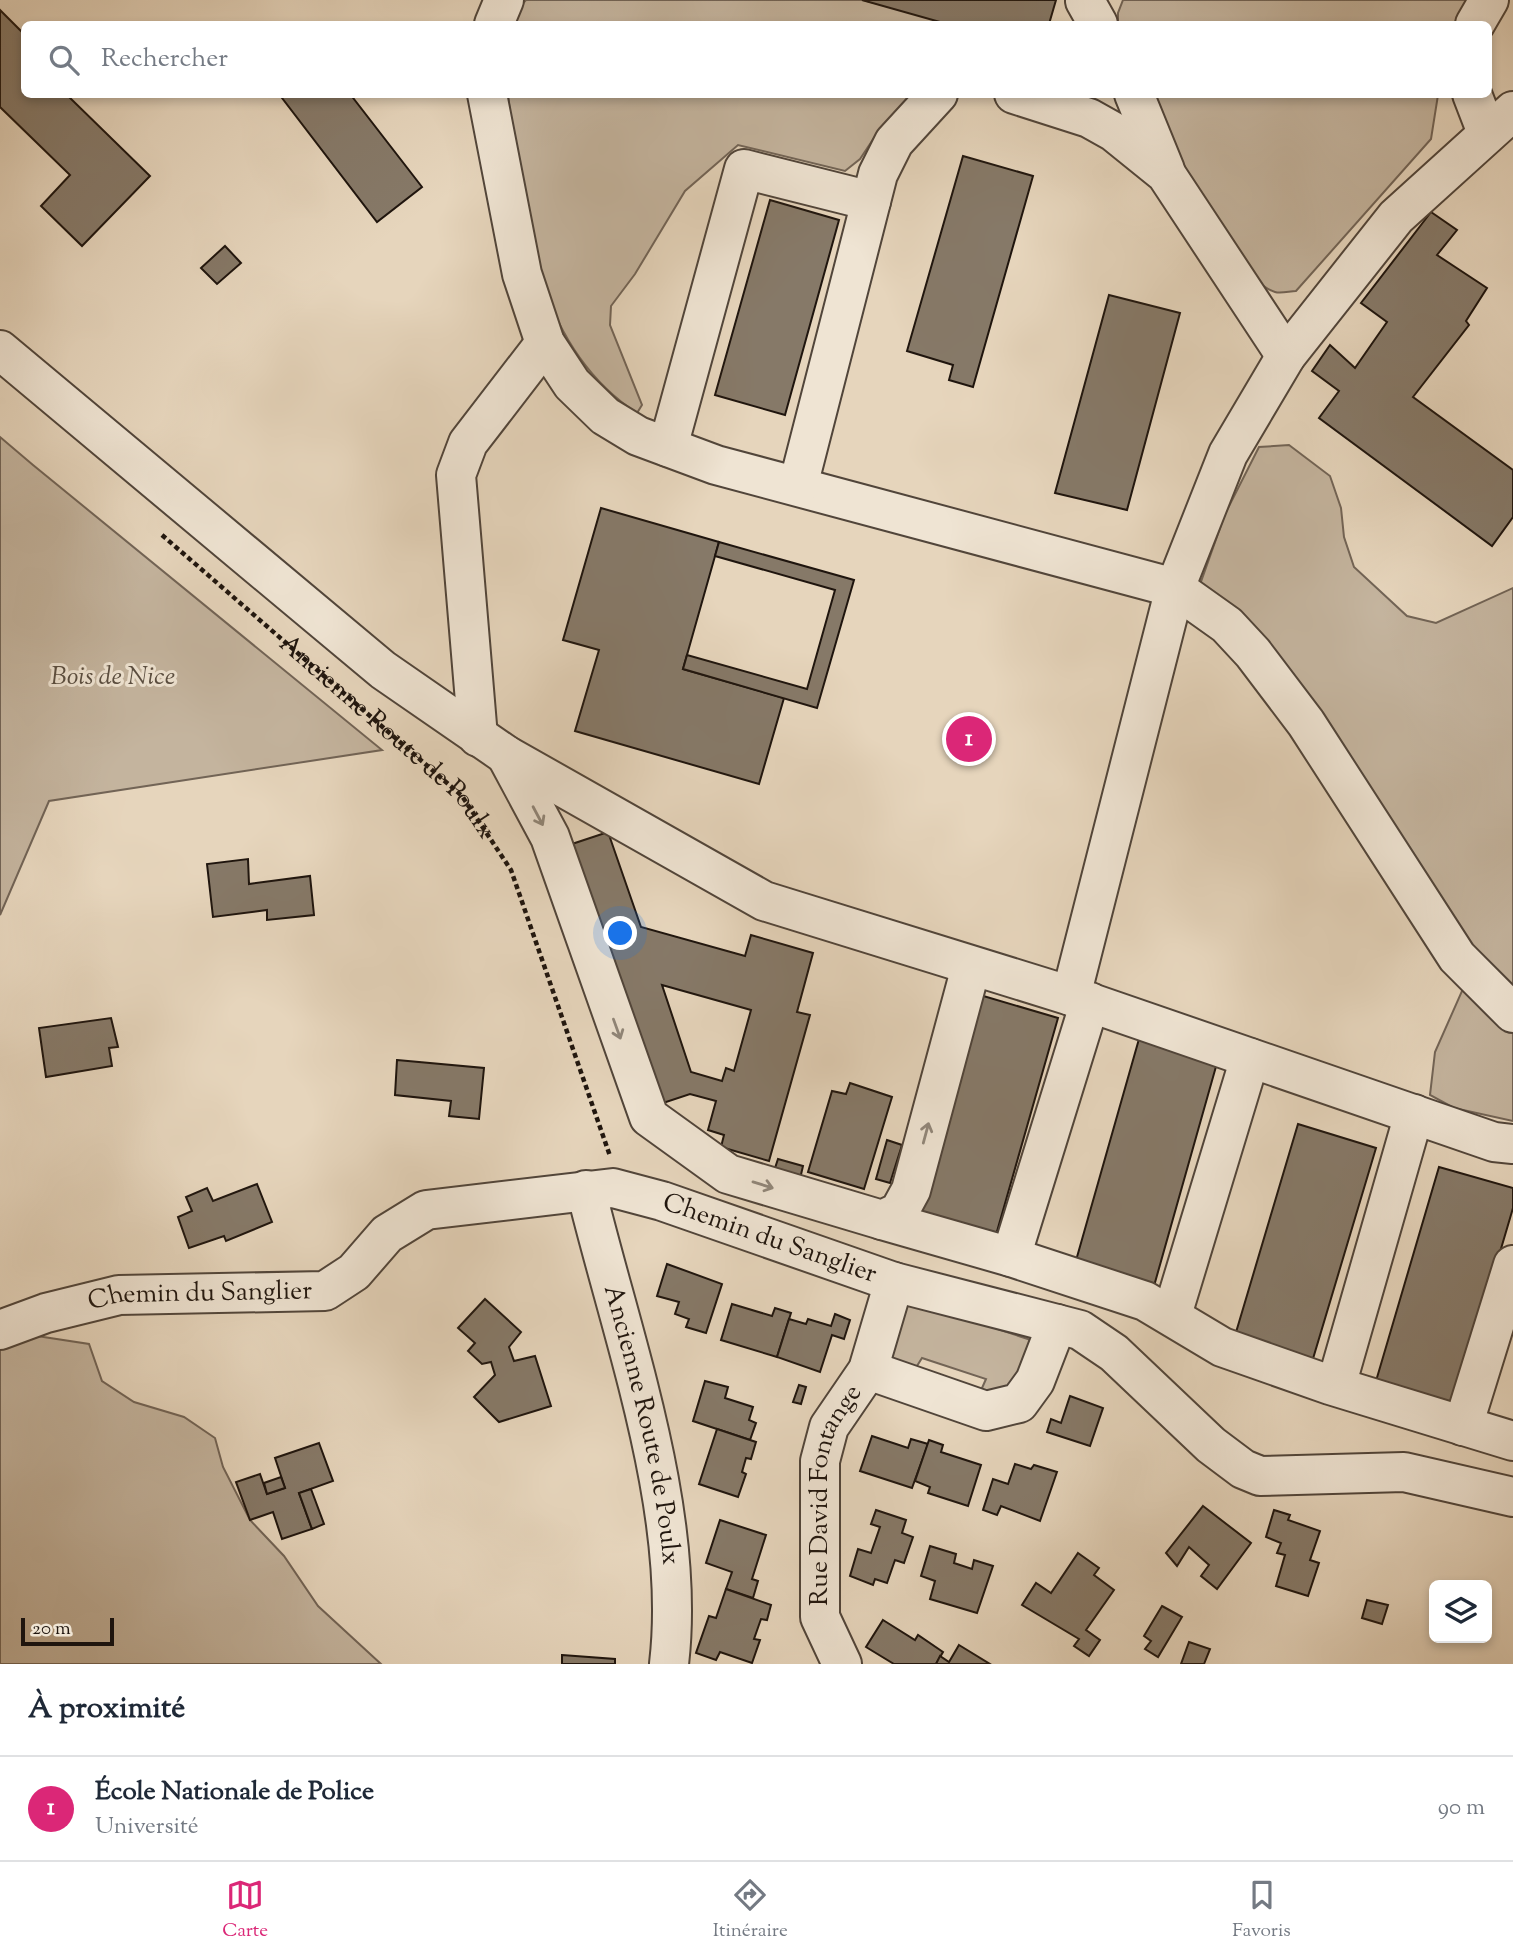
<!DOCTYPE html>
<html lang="fr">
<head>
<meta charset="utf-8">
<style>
	body { margin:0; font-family:"Sorts Mill Goudy",serif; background:#f2f2f3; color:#1f2937 }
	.controls { position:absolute; right:21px; bottom:21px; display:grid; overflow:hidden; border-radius:10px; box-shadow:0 4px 10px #0003 }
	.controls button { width:63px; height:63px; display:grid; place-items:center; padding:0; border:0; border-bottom:2px solid #e0e1e3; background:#fff; color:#1f2937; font:35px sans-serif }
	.scale { position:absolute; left:21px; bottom:18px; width:93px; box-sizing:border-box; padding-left:7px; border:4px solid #1f150e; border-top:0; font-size:19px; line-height:24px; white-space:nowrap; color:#1f150e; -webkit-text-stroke:5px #efe4d3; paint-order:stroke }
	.you { position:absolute; left:621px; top:934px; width:24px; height:24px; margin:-18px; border:5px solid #fff; border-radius:50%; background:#1a73e8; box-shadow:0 0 0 10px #1a73e833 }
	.badge { display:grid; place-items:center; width:46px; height:46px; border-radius:50%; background:#db2777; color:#fff; font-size:23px; font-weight:700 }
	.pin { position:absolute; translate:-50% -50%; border:4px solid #fff; box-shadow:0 2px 7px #0006 }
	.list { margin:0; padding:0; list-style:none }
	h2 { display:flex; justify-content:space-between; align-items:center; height:91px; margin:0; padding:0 28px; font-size:30px }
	h2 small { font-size:23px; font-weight:400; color:#747a83 }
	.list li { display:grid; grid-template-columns:46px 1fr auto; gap:21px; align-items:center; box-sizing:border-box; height:105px; padding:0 28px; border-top:2px solid #e0e1e3 }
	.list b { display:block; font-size:26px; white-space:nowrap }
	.list p { margin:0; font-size:23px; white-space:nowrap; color:#747a83 }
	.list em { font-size:23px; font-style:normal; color:#747a83 }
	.icon { flex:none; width:38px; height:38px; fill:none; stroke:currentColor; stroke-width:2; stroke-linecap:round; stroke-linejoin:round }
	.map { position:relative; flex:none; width:1513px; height:1664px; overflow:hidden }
	.search { position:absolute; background:#fff; box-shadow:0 4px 10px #0003; left:21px; right:21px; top:21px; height:77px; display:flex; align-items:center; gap:18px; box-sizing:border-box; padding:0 24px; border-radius:10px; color:#747a83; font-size:26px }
	.sheet { height:196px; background:#fff }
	nav { display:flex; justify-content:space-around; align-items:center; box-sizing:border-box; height:98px; border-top:2px solid #e0e1e3; background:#fff; font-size:19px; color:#747a83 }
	nav a { display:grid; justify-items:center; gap:4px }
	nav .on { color:#db2777 }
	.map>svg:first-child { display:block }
	.green { fill:#c4b49e; stroke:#726456; stroke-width:2 }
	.building { fill:#867968; stroke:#1f150e; stroke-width:2; fill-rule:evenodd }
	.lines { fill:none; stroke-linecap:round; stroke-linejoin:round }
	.minor-casing { stroke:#51453a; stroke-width:42 }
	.path { stroke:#1f150e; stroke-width:4.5; stroke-dasharray:5 3.5; stroke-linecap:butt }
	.minor { stroke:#efe4d3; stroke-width:38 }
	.oneway { stroke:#91877a }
	.labels { text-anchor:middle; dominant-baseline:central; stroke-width:6; stroke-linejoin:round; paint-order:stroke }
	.park-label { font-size:26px; font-style:italic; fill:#594d40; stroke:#efe4d3 }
	.street-label { font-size:26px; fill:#1f150e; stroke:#efe4d3 }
</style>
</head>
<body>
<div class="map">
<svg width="1513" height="1664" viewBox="0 0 1513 1664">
	<rect width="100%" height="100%" fill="#e6d5bc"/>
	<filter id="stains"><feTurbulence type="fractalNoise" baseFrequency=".00286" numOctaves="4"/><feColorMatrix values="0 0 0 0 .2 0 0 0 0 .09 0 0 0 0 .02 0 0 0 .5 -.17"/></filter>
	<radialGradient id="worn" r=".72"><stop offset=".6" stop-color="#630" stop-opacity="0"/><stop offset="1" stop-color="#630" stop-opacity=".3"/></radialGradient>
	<!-- green -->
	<g class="green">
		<polygon points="526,0 863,0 954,24 512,24 515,12"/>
		<polygon points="1123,0 1471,0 1462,24 1118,24 1118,13"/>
		<path d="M508,95H916L880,129L860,159L845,171L738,145L685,191L635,274L611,306L610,325L642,405L637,413C533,346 521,207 508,95Z"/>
		<path d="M1141,95H1438L1431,139L1296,291C1290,291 1281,294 1275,292C1232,279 1164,136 1141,95Z"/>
		<polygon points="0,437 33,465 382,750 49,801 0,915"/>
		<polygon points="1289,445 1330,476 1341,508 1344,537 1354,567 1407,616 1436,623 1513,588 1513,1121 1454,1108 1430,1095 1435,1052 1474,964 1197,593 1225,514 1259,447"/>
		<polygon points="903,1298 1037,1342 1013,1389 978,1397 986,1379 922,1358 910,1377 881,1365"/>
		<polygon points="37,1336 89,1344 102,1381 134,1402 184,1417 215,1438 223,1467 250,1520 284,1556 318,1606 381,1664 0,1664 0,1348"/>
	</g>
	<!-- building -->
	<g class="building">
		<polygon points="862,0 1056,0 1049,24 947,24"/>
		<polygon points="0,10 24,34 24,94 66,94 150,176 82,246 41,206 70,175 0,107"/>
		<polygon points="279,94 350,94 422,187 377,222"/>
		<polygon points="963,156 1033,176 973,387 949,380 953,365 907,351"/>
		<polygon points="770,200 839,220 785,415 715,395"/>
		<polygon points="1431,212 1457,230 1437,255 1487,288 1466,321 1469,325 1413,397 1513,470 1513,517 1492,546 1319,418 1339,391 1312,371 1330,345 1355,368 1387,322 1361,303"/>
		<polygon points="225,246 241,263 217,284 201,268"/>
		<polygon points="1109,295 1180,313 1127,510 1055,493"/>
		<polygon points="601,508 719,542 683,669 784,698 759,784 575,731 599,650 563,640"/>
		<polygon points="719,542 854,580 817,708 683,669 687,655 807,689 835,590 715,556"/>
		<path d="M608,832L641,927L745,956L751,935L813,953L797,1012L810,1015L769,1161L721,1147L724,1135L708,1130L716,1101L690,1094L654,1106L563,847ZM662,985L751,1010L734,1071L726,1068L722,1081L691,1072Z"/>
		<polygon points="248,859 249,884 310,876 314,915 267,920 267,910 213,917 207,864"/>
		<polygon points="980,995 1058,1018 994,1242 915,1219"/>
		<polygon points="111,1018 118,1047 109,1048 112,1066 46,1077 39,1028"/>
		<polygon points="1139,1039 1217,1063 1154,1286 1075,1264"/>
		<polygon points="397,1060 484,1068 479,1119 449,1116 451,1101 395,1095"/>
		<polygon points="850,1083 892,1097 864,1189 808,1172 832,1091 846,1094"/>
		<polygon points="1298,1124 1376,1148 1312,1362 1234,1339"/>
		<polygon points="887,1140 902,1145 890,1183 876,1179"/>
		<polygon points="778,1159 803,1166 800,1179 774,1171"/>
		<polygon points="1439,1167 1513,1188 1513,1208 1455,1405 1376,1381"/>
		<polygon points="257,1184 272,1222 226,1241 224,1236 189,1248 178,1217 192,1211 186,1197 207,1188 213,1201"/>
		<polygon points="667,1264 722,1284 706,1333 686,1327 689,1319 675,1314 679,1302 657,1296"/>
		<polygon points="485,1299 521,1332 509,1347 514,1361 535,1356 551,1406 499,1422 474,1397 495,1375 491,1362 482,1364 468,1351 475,1343 458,1328"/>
		<polygon points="732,1304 772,1316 775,1308 791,1313 777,1357 721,1340"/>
		<polygon points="835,1314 850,1320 844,1339 832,1335 820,1372 777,1357 789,1319 806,1324 808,1319 831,1326"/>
		<polygon points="705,1381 728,1387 725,1398 753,1407 749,1420 756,1423 750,1440 693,1421"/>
		<polygon points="799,1385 806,1387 801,1404 793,1402"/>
		<polygon points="1070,1396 1103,1408 1090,1446 1047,1432 1051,1419 1061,1423"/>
		<polygon points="717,1429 756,1442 751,1459 746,1458 742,1472 746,1474 738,1497 699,1484"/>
		<polygon points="872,1436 908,1448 911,1439 928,1444 912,1488 860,1471"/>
		<polygon points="929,1440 943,1445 941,1452 981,1465 968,1506 928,1493 930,1487 915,1481"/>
		<polygon points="319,1443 333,1481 299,1493 312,1529 282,1539 273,1512 250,1520 236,1482 260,1474 267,1494 285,1488 275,1458"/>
		<polygon points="1015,1464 1031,1469 1034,1465 1057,1472 1040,1521 1001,1506 997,1515 983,1510 993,1479 1008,1484"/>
		<polygon points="281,1477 285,1488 267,1494 264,1483"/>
		<polygon points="311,1489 324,1524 312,1529 299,1493"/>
		<polygon points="1203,1506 1251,1543 1217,1589 1201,1576 1209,1565 1189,1547 1177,1566 1166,1553"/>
		<polygon points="876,1510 906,1520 902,1533 913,1537 904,1563 895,1560 887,1583 875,1579 873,1585 850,1576 858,1549 871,1553 880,1527 871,1524"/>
		<polygon points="1274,1510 1290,1515 1288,1520 1320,1531 1310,1560 1319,1563 1308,1596 1276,1586 1285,1555 1277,1553 1281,1543 1266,1537"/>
		<polygon points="720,1520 766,1535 752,1579 758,1581 753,1598 726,1589 732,1572 706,1563"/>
		<polygon points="930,1546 956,1554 954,1563 972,1569 974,1560 993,1566 977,1613 930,1599 935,1581 921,1576"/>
		<polygon points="1078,1553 1099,1568 1094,1575 1114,1590 1086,1630 1100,1640 1089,1656 1074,1646 1079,1639 1022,1605 1036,1583 1051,1593"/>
		<polygon points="726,1589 771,1605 767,1620 761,1619 754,1639 760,1640 752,1663 720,1652 716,1660 696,1653 709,1616 716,1618"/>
		<polygon points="1367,1600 1388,1605 1382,1624 1362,1618"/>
		<polygon points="1162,1606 1182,1617 1158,1657 1145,1649 1151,1641 1144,1636"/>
		<polygon points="883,1620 915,1640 918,1635 943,1652 936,1664 894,1664 866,1647"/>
		<polygon points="1189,1642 1210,1649 1204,1664 1181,1664"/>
		<polygon points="959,1645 990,1664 936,1664 940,1656 949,1662"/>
		<polygon points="562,1655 615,1659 615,1664 562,1664"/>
	</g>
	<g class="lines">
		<defs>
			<g id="minor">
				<polyline points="1085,1 1098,24"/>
				<polyline points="494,24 504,0"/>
				<polyline points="1475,24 1489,0"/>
				<polyline points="487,94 522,274 545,343 572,384 605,416 638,436 716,465 1175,588 1227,625 1253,653 1306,723 1457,957 1513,1013"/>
				<polyline points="1014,94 1089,118 1114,132 1166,174 1286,356"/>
				<polyline points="1134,94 1165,170"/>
				<polyline points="1472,94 1487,133"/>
				<polyline points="0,350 383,670 506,755 764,901 1071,996 1494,1142 1513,1144"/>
				<polyline points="668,447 744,169 871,201"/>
				<polyline points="798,486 878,174 894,142 938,94"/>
				<polyline points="478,737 456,475 468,443 545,343"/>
				<polyline points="506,755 550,837 649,1117 728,1174 882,1220 899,1212 911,1190 971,967"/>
				<polyline points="1071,996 1175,588 1228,454 1286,356 1396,217 1513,111"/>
				<path id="s2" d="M586,1190C622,1338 687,1512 669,1664"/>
				<polyline points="882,1220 1011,1257 1090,1002"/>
				<polyline points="1011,1257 1145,1301 1222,1347 1330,1385 1513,1441"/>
				<polyline points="1172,1315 1250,1058"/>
				<path id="s3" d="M0,1330L46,1313L119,1295L325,1291L354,1272L387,1234L426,1210L613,1188L662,1201L894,1282L1080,1330L1114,1353L1211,1445L1243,1469L1260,1476L1404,1472L1513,1497"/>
				<polyline points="868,1370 986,1411 1019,1403 1035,1381 1057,1324"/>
				<polyline points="1336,1386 1414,1114"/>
				<polyline points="1463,1426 1513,1265"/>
				<path id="s4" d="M842,1664L820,1617V1461L829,1427L868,1370L894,1282"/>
			</g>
		</defs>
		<!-- minor casing -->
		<use href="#minor" class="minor-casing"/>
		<!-- path -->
		<path class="path" id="s1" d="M162,535L462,796L511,870L610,1156"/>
		<!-- minor -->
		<use href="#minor" class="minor"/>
	</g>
	<!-- one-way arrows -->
	<defs><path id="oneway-shaft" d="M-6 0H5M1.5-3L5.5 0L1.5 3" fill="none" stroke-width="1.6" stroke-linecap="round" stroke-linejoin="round" transform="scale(1.75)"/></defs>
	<g class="oneway">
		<use href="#oneway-shaft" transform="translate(538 816) rotate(62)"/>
		<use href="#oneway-shaft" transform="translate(617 1029) rotate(70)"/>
		<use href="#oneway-shaft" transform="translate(926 1133) rotate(-75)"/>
		<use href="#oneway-shaft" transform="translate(763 1185) rotate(17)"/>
	</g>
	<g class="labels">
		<!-- park labels -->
		<g class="park-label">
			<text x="113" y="677">Bois de Nice</text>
		</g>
		<!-- street labels -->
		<g class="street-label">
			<text stroke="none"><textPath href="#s1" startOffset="303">Ancienne Route de Poulx</textPath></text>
			<text stroke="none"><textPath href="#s3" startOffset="814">Chemin du Sanglier</textPath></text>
			<text stroke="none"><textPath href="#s3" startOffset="205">Chemin du Sanglier</textPath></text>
			<text stroke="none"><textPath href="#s2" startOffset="242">Ancienne Route de Poulx</textPath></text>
			<text stroke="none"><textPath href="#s4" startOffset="177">Rue David Fontange</textPath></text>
		</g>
	</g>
	<rect width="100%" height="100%" filter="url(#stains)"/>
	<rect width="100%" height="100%" fill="url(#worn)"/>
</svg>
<div class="controls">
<button><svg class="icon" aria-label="layers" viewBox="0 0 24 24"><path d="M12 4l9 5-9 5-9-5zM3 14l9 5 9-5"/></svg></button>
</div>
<div class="scale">20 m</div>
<div class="you"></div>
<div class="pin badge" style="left:969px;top:739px">1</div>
<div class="search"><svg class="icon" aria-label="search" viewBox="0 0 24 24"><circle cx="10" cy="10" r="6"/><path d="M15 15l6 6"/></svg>Rechercher</div>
</div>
<section class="sheet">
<h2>À proximité<small></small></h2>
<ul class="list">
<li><span class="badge">1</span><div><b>École Nationale de Police</b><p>Université</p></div><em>90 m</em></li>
</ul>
</section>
<nav>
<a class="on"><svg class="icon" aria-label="map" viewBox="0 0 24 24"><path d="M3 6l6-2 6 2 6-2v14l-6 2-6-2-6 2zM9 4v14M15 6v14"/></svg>Carte</a>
<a><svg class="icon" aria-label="directions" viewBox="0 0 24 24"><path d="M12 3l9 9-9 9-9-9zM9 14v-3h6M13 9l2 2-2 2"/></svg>Itinéraire</a>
<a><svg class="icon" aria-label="saved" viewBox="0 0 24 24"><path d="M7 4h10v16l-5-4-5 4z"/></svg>Favoris</a>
</nav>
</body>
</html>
